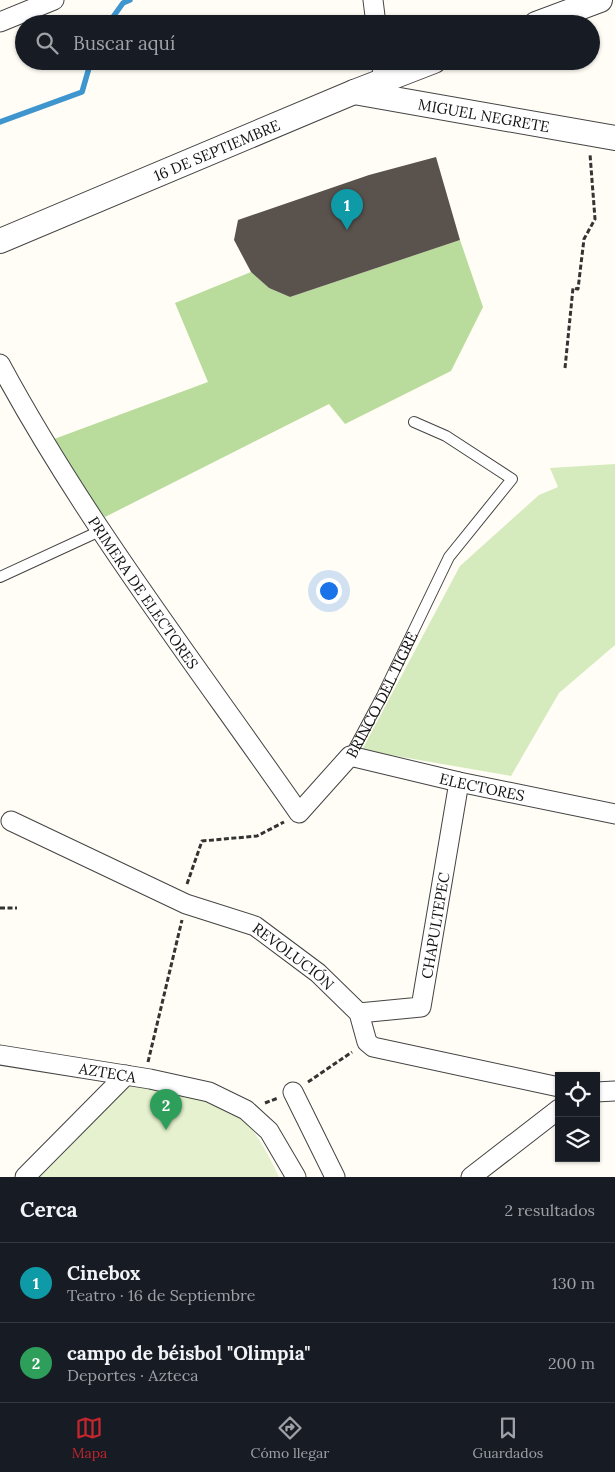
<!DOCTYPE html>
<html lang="es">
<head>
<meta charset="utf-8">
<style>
	body { margin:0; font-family:Lora,serif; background:#20242c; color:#f1f3f6 }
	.controls { position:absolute; right:15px; bottom:15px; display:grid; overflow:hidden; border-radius:0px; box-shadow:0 1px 4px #0004 }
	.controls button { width:45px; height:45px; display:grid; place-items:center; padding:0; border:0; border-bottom:1px solid #363941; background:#171b24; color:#f1f3f6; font:25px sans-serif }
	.you { position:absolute; left:328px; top:590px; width:18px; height:18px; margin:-12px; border:4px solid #fff; border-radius:50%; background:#1a73e8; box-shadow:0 0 0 8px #1a73e833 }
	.badge { display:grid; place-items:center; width:32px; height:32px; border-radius:50%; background:#c4262e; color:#fff; font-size:16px; font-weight:700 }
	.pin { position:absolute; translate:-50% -41px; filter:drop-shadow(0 1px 2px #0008) }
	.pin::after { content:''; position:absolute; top:26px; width:18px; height:15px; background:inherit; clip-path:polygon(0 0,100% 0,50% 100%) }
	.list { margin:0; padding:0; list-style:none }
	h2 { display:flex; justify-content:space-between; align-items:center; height:65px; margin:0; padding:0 20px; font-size:21px }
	h2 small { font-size:16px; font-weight:400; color:#9ea1a6 }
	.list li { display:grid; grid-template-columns:32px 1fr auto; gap:15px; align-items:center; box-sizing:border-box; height:80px; padding:0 20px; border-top:1px solid #363941 }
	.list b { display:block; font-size:19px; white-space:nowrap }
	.list p { margin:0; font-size:16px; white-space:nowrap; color:#9ea1a6 }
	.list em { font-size:16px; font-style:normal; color:#9ea1a6 }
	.icon { flex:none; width:28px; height:28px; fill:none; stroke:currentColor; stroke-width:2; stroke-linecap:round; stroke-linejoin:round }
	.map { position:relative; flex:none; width:615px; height:1177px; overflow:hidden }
	.search { position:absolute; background:#171b24; box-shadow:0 1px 4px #0004; left:15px; right:15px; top:15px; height:55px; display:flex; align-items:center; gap:12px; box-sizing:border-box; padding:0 18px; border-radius:28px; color:#9ea1a6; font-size:19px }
	.sheet { height:225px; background:#171b24 }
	nav { display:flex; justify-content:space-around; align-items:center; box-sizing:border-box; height:70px; border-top:1px solid #363941; background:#171b24; font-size:14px; color:#9ea1a6 }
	nav a { display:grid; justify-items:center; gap:2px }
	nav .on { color:#c4262e }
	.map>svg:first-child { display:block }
	.green { fill:#d5ebbd }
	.forest { fill:#b9dc9c }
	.pitch { fill:#e6f2cf }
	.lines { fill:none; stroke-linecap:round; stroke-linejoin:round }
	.stream { stroke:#3f96cf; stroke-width:5.5 }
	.building { fill:#5a524d }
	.service-casing { stroke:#444; stroke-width:12 }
	.minor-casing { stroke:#444; stroke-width:21 }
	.tertiary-casing { stroke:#444; stroke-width:26 }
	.path { stroke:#333; stroke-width:3; stroke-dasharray:5 2.5; stroke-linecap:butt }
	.service { stroke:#fff; stroke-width:10 }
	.minor { stroke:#fff; stroke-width:19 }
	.tertiary { stroke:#fff; stroke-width:24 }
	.labels { text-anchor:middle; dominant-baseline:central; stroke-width:5; stroke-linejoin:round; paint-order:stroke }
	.street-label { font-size:15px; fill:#111; stroke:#fff }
</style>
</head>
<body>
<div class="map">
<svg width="615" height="1177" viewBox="0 0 615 1177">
	<rect width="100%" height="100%" fill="#fffdf5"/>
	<!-- green -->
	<polygon class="green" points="615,464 615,645 559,693 511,776 362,750 460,566 539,495 558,487 550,468"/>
	<!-- forest -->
	<polygon class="forest" points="460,240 483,307 451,371 345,424 329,404 105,517 46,442 208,382 175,303 251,272 269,288 290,297"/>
	<!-- pitch -->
	<path class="pitch" d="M129,1079C166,1086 205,1091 236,1113C255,1127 269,1156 279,1177H39Z"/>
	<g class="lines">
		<!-- stream -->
		<g class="stream">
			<polyline points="108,24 123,3 130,0"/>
			<polyline points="0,122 82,92 91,61"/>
		</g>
	</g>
	<!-- building -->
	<polygon class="building" points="436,157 460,240 290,297 269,288 251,272 234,240 238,220 369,175"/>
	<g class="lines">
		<defs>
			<g id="service">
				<polyline points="0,577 102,530"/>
				<path id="s1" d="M350,756L382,696L449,557L512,479L446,436L414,422"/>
			</g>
			<g id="minor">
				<polyline points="373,0 376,24"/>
				<polyline points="0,22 54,0"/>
				<polyline points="381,61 384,80"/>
				<path id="s2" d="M0,364C85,522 197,666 299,813L350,756L459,782L615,814"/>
				<path id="s3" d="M11,821L186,904L255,926L318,973L359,1013L367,1042L373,1047L559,1087"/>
				<path id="s4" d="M359,1013L421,1007L459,782"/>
				<path id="s5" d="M0,1055L150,1079L209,1092L246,1110L269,1131L296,1177"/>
				<polyline points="293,1092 335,1177"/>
				<polyline points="596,1092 615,1091"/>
				<polyline points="25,1177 126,1075"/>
				<polyline points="471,1177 559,1109"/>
			</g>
			<g id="tertiary">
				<polyline points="536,24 600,0"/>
				<path id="s6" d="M354,92L615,138"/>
				<path id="s7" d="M0,241L354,92L434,61"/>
			</g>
		</defs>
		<!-- service casing -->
		<use href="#service" class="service-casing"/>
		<!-- minor casing -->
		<use href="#minor" class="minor-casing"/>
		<!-- tertiary casing -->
		<use href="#tertiary" class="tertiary-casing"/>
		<!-- path -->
		<g class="path">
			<polyline points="565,368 573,288 578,289 584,239 595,219 590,154"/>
			<polyline points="187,884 202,841 257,836 284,822"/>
			<polyline points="0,908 17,908"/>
			<polyline points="148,1062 182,920"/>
			<polyline points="308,1082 352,1052"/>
			<polyline points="265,1103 278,1098"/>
		</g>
		<!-- service -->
		<use href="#service" class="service"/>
		<!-- minor -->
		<use href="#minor" class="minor"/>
		<!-- tertiary -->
		<use href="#tertiary" class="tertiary"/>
	</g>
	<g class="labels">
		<!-- street labels -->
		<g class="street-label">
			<text stroke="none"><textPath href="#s6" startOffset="132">MIGUEL NEGRETE</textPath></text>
			<text stroke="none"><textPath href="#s7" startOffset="235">16 DE SEPTIEMBRE</textPath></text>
			<text stroke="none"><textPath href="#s2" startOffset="270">PRIMERA DE ELECTORES</textPath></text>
			<text stroke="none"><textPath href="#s1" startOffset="69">BRINCO DEL TIGRE</textPath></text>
			<text stroke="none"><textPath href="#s2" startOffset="752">ELECTORES</textPath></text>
			<text stroke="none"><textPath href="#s4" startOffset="145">CHAPULTEPEC</textPath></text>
			<text stroke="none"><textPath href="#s3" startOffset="315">REVOLUCIÓN</textPath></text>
			<text stroke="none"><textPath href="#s5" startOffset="109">AZTECA</textPath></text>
		</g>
	</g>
</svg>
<div class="controls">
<button><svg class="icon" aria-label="locate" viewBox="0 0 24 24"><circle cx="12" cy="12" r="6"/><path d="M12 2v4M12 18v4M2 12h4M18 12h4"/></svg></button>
<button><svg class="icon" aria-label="layers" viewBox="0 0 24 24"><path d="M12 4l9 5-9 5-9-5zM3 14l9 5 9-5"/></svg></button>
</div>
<div class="you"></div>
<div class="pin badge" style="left:347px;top:230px;background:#0f9aa8">1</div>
<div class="pin badge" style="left:166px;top:1130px;background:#2e9e5b">2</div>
<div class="search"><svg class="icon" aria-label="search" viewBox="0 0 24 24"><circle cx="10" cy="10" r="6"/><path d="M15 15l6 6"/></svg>Buscar aquí</div>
</div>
<section class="sheet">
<h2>Cerca<small>2 resultados</small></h2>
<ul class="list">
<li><span class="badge" style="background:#0f9aa8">1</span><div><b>Cinebox</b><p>Teatro · 16 de Septiembre</p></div><em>130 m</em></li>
<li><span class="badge" style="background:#2e9e5b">2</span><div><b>campo de béisbol &quot;Olimpia&quot;</b><p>Deportes · Azteca</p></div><em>200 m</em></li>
</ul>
</section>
<nav>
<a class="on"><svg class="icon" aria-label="map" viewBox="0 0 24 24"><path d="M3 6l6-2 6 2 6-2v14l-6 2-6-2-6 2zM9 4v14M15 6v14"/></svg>Mapa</a>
<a><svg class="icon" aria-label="directions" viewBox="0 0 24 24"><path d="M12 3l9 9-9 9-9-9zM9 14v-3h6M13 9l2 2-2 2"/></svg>Cómo llegar</a>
<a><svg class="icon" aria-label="saved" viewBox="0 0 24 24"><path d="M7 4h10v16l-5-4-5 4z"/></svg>Guardados</a>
</nav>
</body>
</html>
